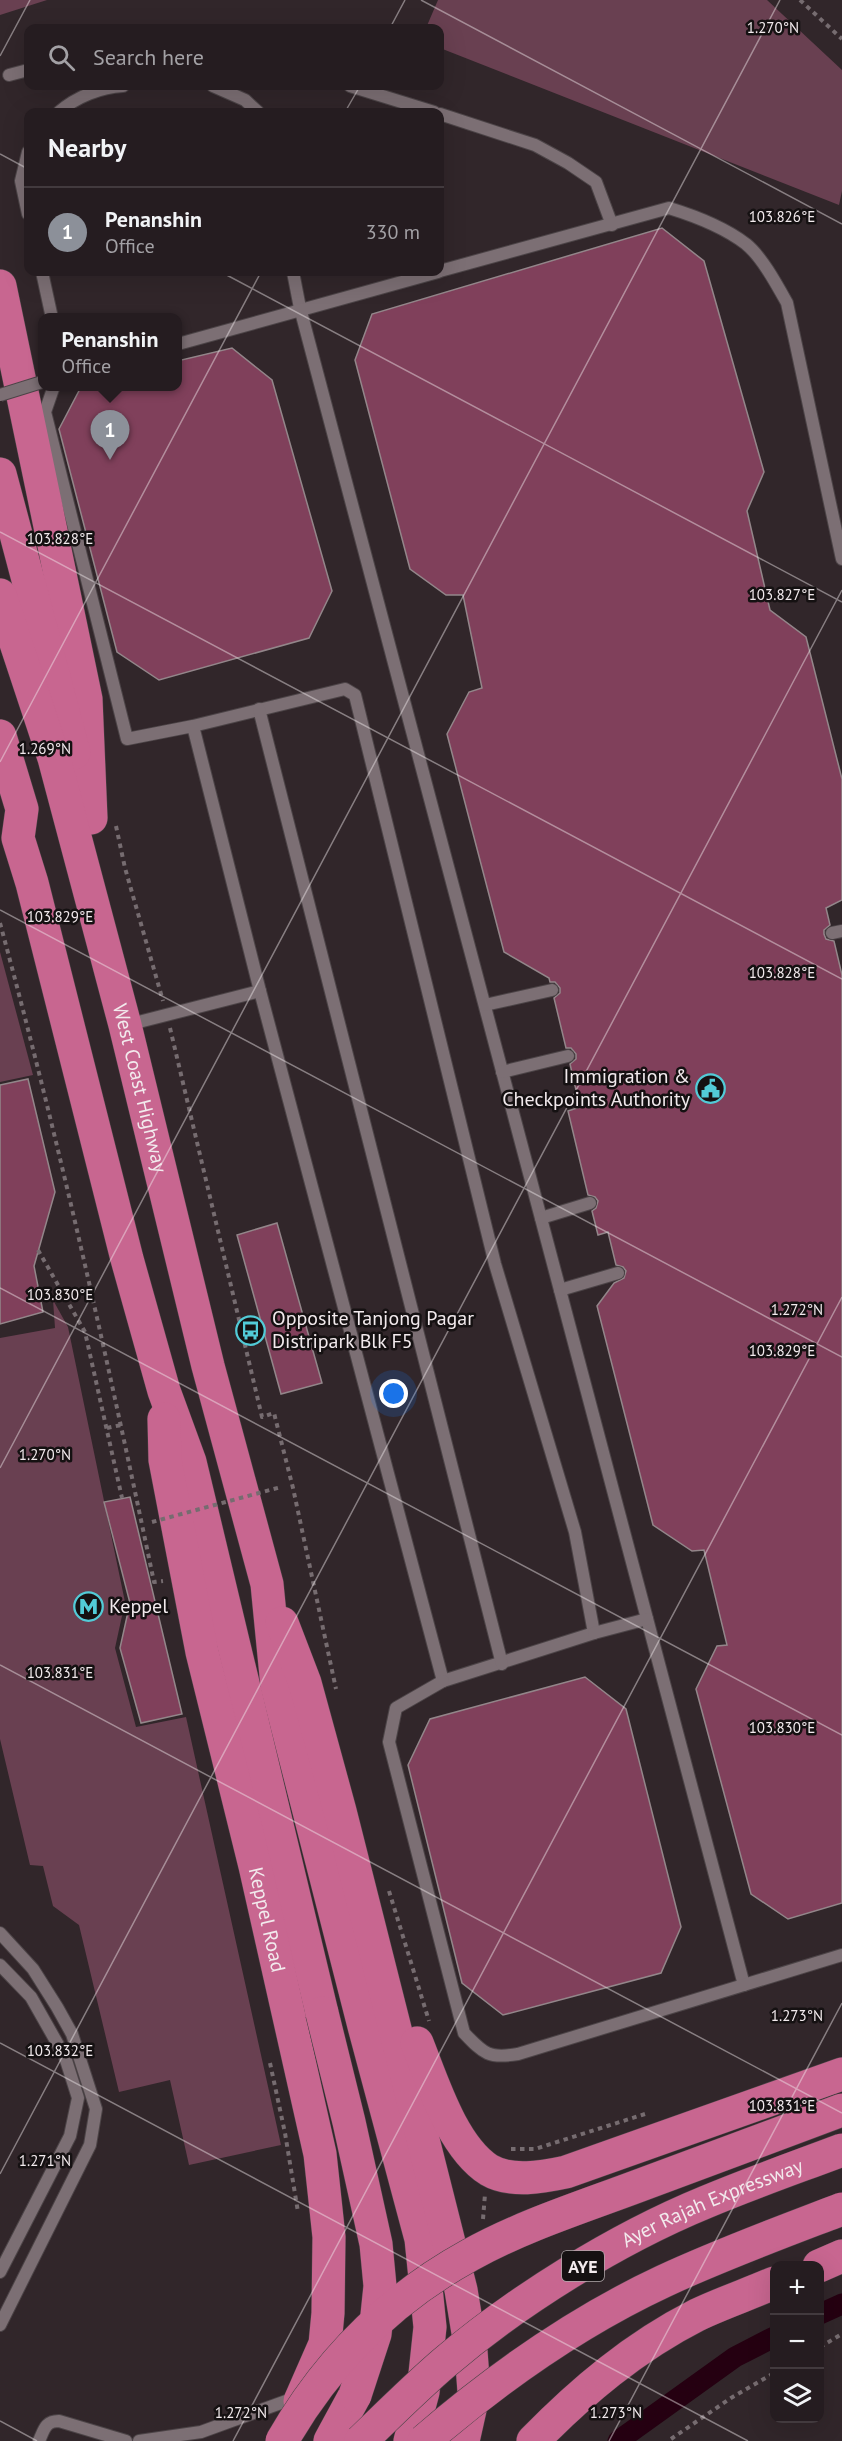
<!DOCTYPE html>
<html lang="en">
<head>
<meta charset="utf-8">
<style>
	body { margin:0; font-family:"PT Sans",sans-serif; background:#2d2529; color:#f1f3f6 }
	.controls { position:absolute; right:18px; bottom:18px; display:grid; overflow:hidden; border-radius:12px; box-shadow:0 6px 24px #0002 }
	.controls button { width:54px; height:54px; display:grid; place-items:center; padding:0; border:0; border-bottom:2px solid #423a3e; background:#251c20; color:#f1f3f6; font:30px sans-serif }
	.you { position:absolute; left:394px; top:1394px; width:21px; height:21px; margin:-15px; border:4px solid #fff; border-radius:50%; background:#1a73e8; box-shadow:0 0 0 9px #1a73e833 }
	.badge { display:grid; place-items:center; width:39px; height:39px; border-radius:50%; background:#8c9099; color:#fff; font-size:20px; font-weight:700 }
	.pin { position:absolute; translate:-50% -50px; filter:drop-shadow(0 2px 3px #0008) }
	.pin::after { content:''; position:absolute; top:32px; width:21px; height:18px; background:inherit; clip-path:polygon(0 0,100% 0,50% 100%) }
	.popup { position:absolute; left:38px; top:313px; width:144px; height:78px; box-sizing:border-box; display:grid; place-content:center; border-radius:12px; background:#251c20; filter:drop-shadow(0 2px 4px #0005); font-size:20px; white-space:nowrap; color:#a3a1a5 }
	.popup b { font-size:22px; color:#f1f3f6 }
	.popup::after { content:''; position:absolute; left:50%; top:100%; margin-left:-12px; border:12px solid transparent; border-top-color:#251c20 }
	.list { margin:0; padding:0; list-style:none }
	h2 { display:flex; justify-content:space-between; align-items:center; height:78px; margin:0; padding:0 24px; font-size:26px }
	h2 small { font-size:20px; font-weight:400; color:#a3a1a5 }
	.list li { display:grid; grid-template-columns:39px 1fr auto; gap:18px; align-items:center; box-sizing:border-box; height:90px; padding:0 24px; border-top:2px solid #423a3e }
	.list b { display:block; font-size:22px; white-space:nowrap }
	.list p { margin:0; font-size:20px; white-space:nowrap; color:#a3a1a5 }
	.list em { font-size:20px; font-style:normal; color:#a3a1a5 }
	.icon { flex:none; width:33px; height:33px; fill:none; stroke:currentColor; stroke-width:2; stroke-linecap:round; stroke-linejoin:round }
	.map { position:relative; flex:none; width:842px; height:2441px; overflow:hidden }
	.search { position:absolute; background:#251c20; box-shadow:0 6px 24px #0002; left:24px; top:24px; width:420px; height:66px; display:flex; align-items:center; gap:15px; box-sizing:border-box; padding:0 21px; border-radius:12px; color:#a3a1a5; font-size:22px }
	.panel { position:absolute; background:#251c20; box-shadow:0 6px 24px #0002; left:24px; top:108px; width:420px; height:168px; border-radius:12px }
	.map>svg:first-child { display:block }
	.green { fill:#694051 }
	.lines { fill:none; stroke-linecap:round; stroke-linejoin:round }
	.canal { stroke:#250011; stroke-width:21 }
	.building { fill:#80405b; stroke:#93868a; stroke-width:1.5 }
	.lane-casing { stroke:#4c4447; stroke-width:14 }
	.highway-casing { stroke:#4c4447; stroke-width:34 }
	.path { stroke:#766c70; stroke-width:4; stroke-dasharray:4.5 4.5; stroke-linecap:butt }
	.lane { stroke:#7c6f74; stroke-width:12 }
	.highway { stroke:#c86690; stroke-width:33 }
	.lane-bridge-casing { stroke:#4c4447; stroke-width:14; stroke-linecap:butt }
	.highway-bridge-casing { stroke:#4c4447; stroke-width:34; stroke-linecap:butt }
	.path-bridge { stroke:#766c70; stroke-width:4; stroke-dasharray:4.5 4.5; stroke-linecap:butt }
	.lane-bridge { stroke:#7c6f74; stroke-width:12 }
	.highway-bridge { stroke:#c86690; stroke-width:33 }
	.ticks { fill:none; stroke:#f2eaed; stroke-width:1.5; stroke-opacity:0.45 }
	.labels { text-anchor:middle; dominant-baseline:central; stroke-width:5; stroke-linejoin:round; paint-order:stroke }
	.shield { fill:#151112; stroke:#b0a9ab; stroke-width:1.5 }
	.shield-label { font-size:18px; font-weight:bold; fill:#f2eaed }
	.poi-label { font-size:20px; fill:#f2eaed; stroke:#151112; text-anchor:start }
	.street-label { font-size:20px; fill:#f2eaed; stroke:#151112 }
	.ticks-label { font-size:15px; text-anchor:middle; fill:#f2eaed; stroke:#151112; stroke-width:5; stroke-linejoin:round; paint-order:stroke }
</style>
</head>
<body>
<div class="map">
<svg width="842" height="2441" viewBox="0 0 842 2441">
	<rect width="100%" height="100%" fill="#31262a"/>
	<!-- green -->
	<g class="green">
		<polygon points="0,0 47,0 0,15"/>
		<polygon points="438,0 767,0 842,70 842,191 839,205 440,48 440,28 426,28"/>
		<polygon points="0,952 33,1075 0,1082"/>
		<polygon points="53,1300 68,1327 125,1602 115,1648 136,1727 186,1717 281,2145 189,2165 170,2080 119,2092 79,1925 53,1906 43,1866 30,1865 0,1739 0,1338 55,1328"/>
	</g>
	<g class="lines">
		<!-- canal -->
		<g class="canal">
			<polyline points="820,2314 842,2304"/>
			<polyline points="618,2441 735,2357 774,2337"/>
		</g>
	</g>
	<!-- building -->
	<g class="building">
		<polygon points="662,228 704,261 764,472 747,511 770,610 806,637 842,779 842,900 826,908 830,925 824,930 824,934 826,939 834,941 842,975 842,1903 788,1919 751,1894 696,1689 717,1646 727,1645 704,1550 692,1551 653,1525 597,1306 614,1283 624,1278 626,1271 623,1267 616,1265 608,1232 598,1235 592,1211 596,1208 598,1201 595,1197 588,1195 568,1111 580,1107 570,1064 576,1059 576,1054 571,1048 566,1048 554,998 560,993 560,988 555,982 550,982 549,978 504,952 447,734 469,692 482,688 463,595 446,595 410,569 355,360 372,314"/>
		<polygon points="232,348 272,380 332,591 309,638 159,680 117,652 59,429 81,387 177,387 177,361"/>
		<polygon points="28,1079 55,1192 34,1266 43,1312 0,1324 0,1085"/>
		<polygon points="277,1223 322,1383 281,1394 237,1235"/>
		<polygon points="130,1497 182,1714 141,1723 120,1648 130,1603 104,1502"/>
		<polygon points="585,1677 626,1709 681,1927 661,1973 503,2015 462,1983 408,1765 430,1719"/>
	</g>
	<g class="lines">
		<defs>
			<g id="lane">
				<polyline points="9,75 28,70"/>
				<polyline points="213,86 245,100 258,112"/>
				<polyline points="350,86 434,112"/>
				<path d="M59,112C76,97 101,87 123,86"/>
				<polyline points="440,114 535,145 568,163 596,182 612,225"/>
				<polyline points="28,152 21,181 28,214"/>
				<path d="M440,271L669,208C695,216 724,227 746,244C762,257 777,285 787,303L842,559"/>
				<polyline points="42,272 52,318"/>
				<polyline points="293,272 300,308 744,1985"/>
				<polyline points="178,344 438,272"/>
				<polyline points="54,386 45,412 127,739 193,726 345,689 355,695 495,1264 575,1532 594,1633 443,1681 260,991 193,726"/>
				<polyline points="259,709 502,1664"/>
				<polyline points="832,933 842,931"/>
				<polyline points="485,1005 552,990"/>
				<polyline points="127,1025 260,991"/>
				<polyline points="502,1072 568,1056"/>
				<polyline points="541,1218 590,1203"/>
				<polyline points="560,1290 618,1273"/>
				<polyline points="594,1633 647,1619"/>
				<path d="M443,1681L396,1708L389,1742L464,2033C484,2054 489,2059 518,2054L842,1955"/>
				<polyline points="0,1933 33,1969 57,2007 72,2034 96,2109 90,2145 0,2325"/>
				<polyline points="0,1965 31,1997 65,2057 78,2098 70,2136 0,2272"/>
				<path d="M39,2441C44,2430 45,2421 59,2421L126,2441"/>
				<polyline points="139,2441 201,2432 289,2400 296,2395"/>
			</g>
			<g id="highway">
				<polyline points="0,286 86,699 91,818"/>
				<polyline points="0,474 74,753"/>
				<path id="s1" d="M0,595L54,758L125,1025L208,1366L267,1584L277,1686L365,2030L421,2239L430,2327L423,2392L410,2441"/>
				<polyline points="0,736 22,809 18,838 32,883 127,1259 164,1391 190,1462 322,2013"/>
				<path id="s2" d="M164,1419L165,1460L202,1652L255,1866L320,2154L329,2237L328,2313L325,2344L300,2401"/>
				<polyline points="282,1623 305,1683 340,1811 461,2290 471,2351 474,2392 463,2441"/>
				<path d="M417,2043C433,2083 452,2146 489,2170C511,2183 543,2177 566,2172L842,2074"/>
				<polyline points="819,2266 842,2256"/>
				<polyline points="330,2441 355,2395"/>
				<path d="M533,2441C582,2391 634,2347 697,2315C722,2303 749,2294 774,2283"/>
			</g>
		</defs>
		<!-- lane casing -->
		<use href="#lane" class="lane-casing"/>
		<!-- highway casing -->
		<use href="#highway" class="highway-casing"/>
		<!-- path -->
		<g class="path">
			<polyline points="800,0 842,39"/>
			<polyline points="116,826 125,868 163,1001"/>
			<path d="M0,923C59,1141 108,1361 154,1582L163,1581"/>
			<polyline points="170,1028 262,1417 274,1413 293,1488 336,1689"/>
			<polyline points="38,1250 85,1332 122,1498"/>
			<polyline points="107,1428 121,1425"/>
			<polyline points="389,1891 429,2021"/>
			<polyline points="270,2063 285,2133 298,2212"/>
			<polyline points="511,2149 535,2149 645,2114"/>
			<polyline points="483,2219 485,2194"/>
			<polyline points="820,2347 842,2334"/>
			<polyline points="671,2439 731,2398 774,2373"/>
		</g>
		<!-- lane -->
		<use href="#lane" class="lane"/>
		<!-- highway -->
		<use href="#highway" class="highway"/>
		<defs>
			<polyline id="lane-bridge" points="0,395 42,382"/>
			<g id="highway-bridge">
				<polyline points="322,2013 349,2122 376,2244 380,2286 375,2334 355,2395"/>
				<path d="M282,2441C327,2362 390,2299 470,2255C522,2226 582,2207 638,2186C706,2161 774,2136 842,2110"/>
				<path id="s3" d="M361,2441C388,2415 415,2388 444,2363C518,2300 616,2239 706,2202C751,2183 797,2167 842,2150"/>
				<path d="M424,2441C497,2378 576,2322 664,2281C722,2254 782,2232 842,2209"/>
			</g>
		</defs>
		<!-- lane-bridge casing -->
		<use href="#lane-bridge" class="lane-bridge-casing"/>
		<!-- highway-bridge casing -->
		<use href="#highway-bridge" class="highway-bridge-casing"/>
		<!-- path-bridge -->
		<polyline class="path-bridge" points="152,1522 281,1487"/>
		<!-- lane-bridge -->
		<use href="#lane-bridge" class="lane-bridge"/>
		<!-- highway-bridge -->
		<use href="#highway-bridge" class="highway-bridge"/>
	</g>
	<!-- ticks -->
	<path class="ticks" d="M421,0L842,224M390,28L405,0M0,56L30,0M345,112L360,86M0,154L28,169M221,272L842,602M0,532L842,979M0,762L261,272M0,910L842,1357M0,1288L842,1735M0,1468L780,0M0,1665L842,2113M0,2043L748,2441M0,2174L842,590M0,2421L37,2441M233,2441L842,1297M609,2441L842,2003"/>
	<!-- icons -->
	<defs>
		<symbol id="civic-ring" viewBox="-11 -11 22 22"><circle r="9.5" fill="#151112" stroke="#52cbd7" stroke-width="1.5"/><path d="M-.6-6.5H3V-4.5H.6V-3L4-1V1h2V6H-6V1h2V-1L-.6-3ZM-1.2 2.5V6h2.4V2.5Z" fill="#52cbd7"/></symbol>
		<symbol id="bus-ring" viewBox="-11 -11 22 22"><circle r="9.5" fill="#151112" stroke="#52cbd7" stroke-width="1.5"/><path d="M-5-6H5V4H4V6H2V4H-2V6H-4V4H-5ZM-3.5-4V0h7V-4ZM-3.5 1.2v1.5H-2V1.2ZM2 1.2v1.5H3.5V1.2Z" fill="#52cbd7"/></symbol>
		<symbol id="metro-ring" viewBox="-11 -11 22 22"><circle r="9.5" fill="#151112" stroke="#52cbd7" stroke-width="1.5"/><path d="M-5.5 5V-5H-3L0 0L3-5H5.5V5H3V-.5L0 4L-3-.5V5Z" fill="#52cbd7"/></symbol>
	</defs>
	<g fill-rule="evenodd">
		<use href="#civic-ring" x="694" y="1072" width="33" height="33"/>
		<use href="#bus-ring" x="234" y="1314" width="33" height="33"/>
		<use href="#metro-ring" x="72" y="1590" width="33" height="33"/>
	</g>
	<g class="labels">
		<!-- shield labels -->
		<rect class="shield" x="562" y="2251" width="42" height="30" rx="4.5"/>
		<g class="shield-label">
			<text x="583" y="2266">AYE</text>
		</g>
		<!-- poi labels -->
		<g class="poi-label">
			<text x="690" y="1076" text-anchor="end">Immigration &amp;<tspan x="690" dy="23">Checkpoints Authority</tspan></text>
			<text x="272" y="1318">Opposite Tanjong Pagar<tspan x="272" dy="23">Distripark Blk F5</tspan></text>
			<text x="109" y="1606">Keppel</text>
		</g>
		<!-- street labels -->
		<g class="street-label">
			<text stroke="none"><textPath href="#s1" startOffset="513">West Coast Highway</textPath></text>
			<text stroke="none"><textPath href="#s2" startOffset="512">Keppel Road</textPath></text>
			<text stroke="none"><textPath href="#s3" startOffset="428">Ayer Rajah Expressway</textPath></text>
		</g>
	</g>
	<g class="ticks-label">
		<text x="773" y="33">1.270°N</text>
		<text x="782" y="222">103.826°E</text>
		<text x="60" y="544">103.828°E</text>
		<text x="782" y="600">103.827°E</text>
		<text x="45" y="754">1.269°N</text>
		<text x="60" y="922">103.829°E</text>
		<text x="782" y="978">103.828°E</text>
		<text x="60" y="1300">103.830°E</text>
		<text x="797" y="1315">1.272°N</text>
		<text x="782" y="1356">103.829°E</text>
		<text x="45" y="1460">1.270°N</text>
		<text x="60" y="1678">103.831°E</text>
		<text x="782" y="1733">103.830°E</text>
		<text x="797" y="2021">1.273°N</text>
		<text x="60" y="2056">103.832°E</text>
		<text x="782" y="2111">103.831°E</text>
		<text x="45" y="2166">1.271°N</text>
		<text x="241" y="2418">1.272°N</text>
		<text x="616" y="2418">1.273°N</text>
	</g>
</svg>
<div class="controls">
<button>+</button>
<button>−</button>
<button><svg class="icon" aria-label="layers" viewBox="0 0 24 24"><path d="M12 4l9 5-9 5-9-5zM3 14l9 5 9-5"/></svg></button>
</div>
<div class="you"></div>
<div class="pin badge" style="left:110px;top:460px">1</div>
<div class="popup"><b>Penanshin</b>Office</div>
<div class="search"><svg class="icon" aria-label="search" viewBox="0 0 24 24"><circle cx="10" cy="10" r="6"/><path d="M15 15l6 6"/></svg>Search here</div>
<section class="panel">
<h2>Nearby<small></small></h2>
<ul class="list">
<li><span class="badge">1</span><div><b>Penanshin</b><p>Office</p></div><em>330 m</em></li>
</ul>
</section>
</div>
</body>
</html>
